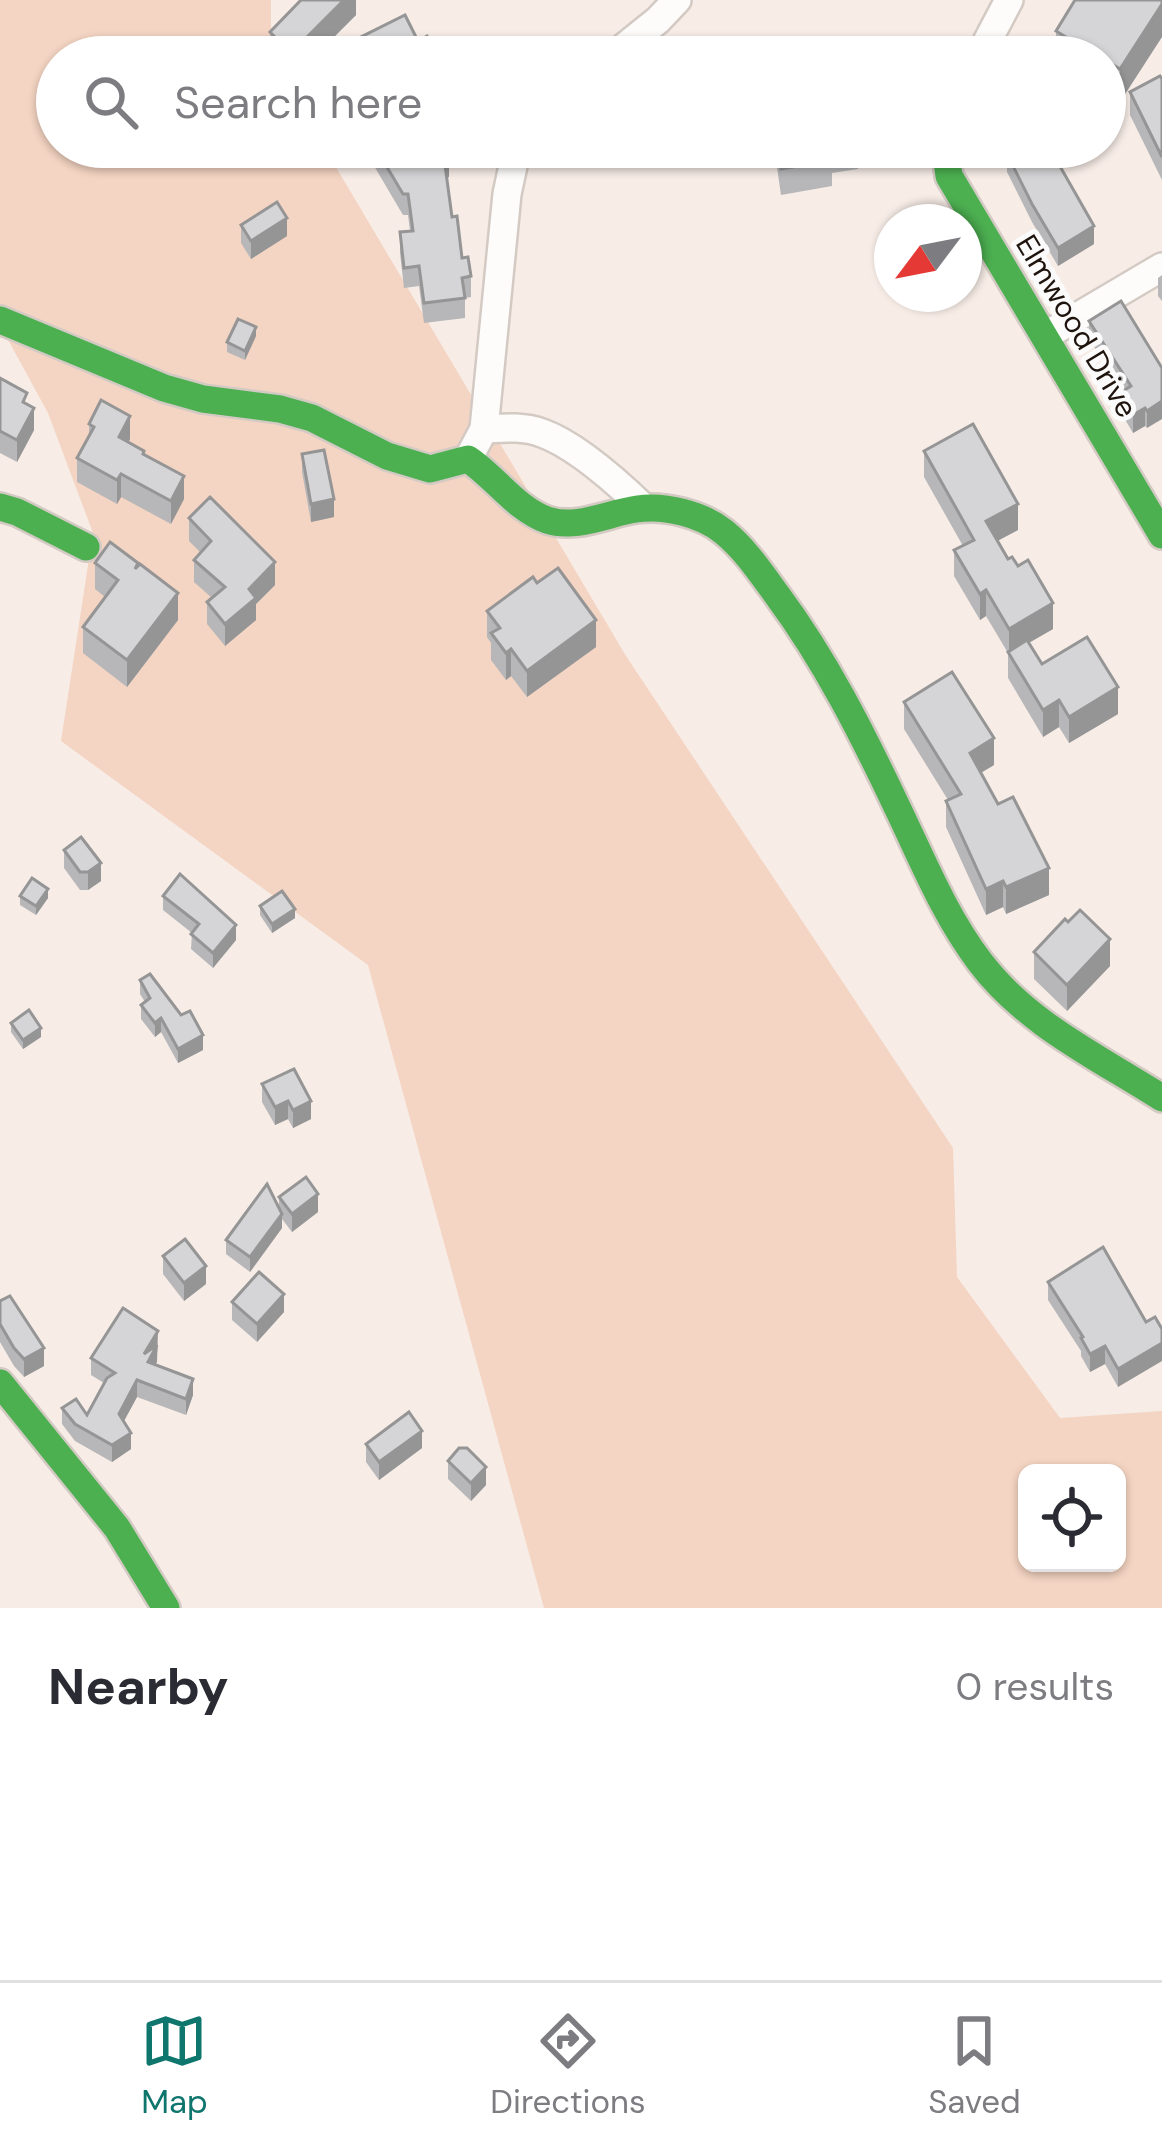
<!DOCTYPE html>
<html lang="en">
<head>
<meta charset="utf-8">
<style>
	body { margin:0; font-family:"DM Sans",sans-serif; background:#f2f2f3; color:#2b2b33 }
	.controls { position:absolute; right:36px; bottom:36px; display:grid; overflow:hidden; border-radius:18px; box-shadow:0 3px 9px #0004 }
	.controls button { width:108px; height:108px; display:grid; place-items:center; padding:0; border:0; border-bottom:3px solid #e1e1e2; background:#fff; color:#2b2b33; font:60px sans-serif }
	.compass { position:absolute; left:874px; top:204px; width:108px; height:108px; border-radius:50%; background:#fff; box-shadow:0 3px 9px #0004; rotate:238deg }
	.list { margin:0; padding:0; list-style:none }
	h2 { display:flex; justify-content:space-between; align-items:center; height:156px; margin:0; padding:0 48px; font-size:51px }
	h2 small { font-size:39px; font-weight:400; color:#7c7c81 }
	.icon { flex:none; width:66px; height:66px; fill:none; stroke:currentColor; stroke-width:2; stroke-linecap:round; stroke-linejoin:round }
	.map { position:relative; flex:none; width:1162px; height:1608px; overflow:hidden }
	.search { position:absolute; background:#fff; box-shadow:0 3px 9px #0004; left:36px; right:36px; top:36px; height:132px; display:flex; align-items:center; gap:30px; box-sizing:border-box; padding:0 42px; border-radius:66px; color:#7c7c81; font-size:45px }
	.sheet { height:372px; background:#fff }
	nav { display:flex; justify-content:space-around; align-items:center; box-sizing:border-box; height:168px; border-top:3px solid #e1e1e2; background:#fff; font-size:33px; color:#7c7c81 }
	nav a { display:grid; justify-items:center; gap:6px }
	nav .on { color:#0f766e }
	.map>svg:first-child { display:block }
	.green { fill:#f4d4c2; fill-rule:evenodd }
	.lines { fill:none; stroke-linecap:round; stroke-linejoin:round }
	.street-casing { stroke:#d4cac4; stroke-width:32 }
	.fast-casing { stroke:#d4cac4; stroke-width:32 }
	.street { stroke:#fefcfb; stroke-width:27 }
	.fast { stroke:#4caf50; stroke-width:27 }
	.wall { fill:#b7b7b9 }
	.shaded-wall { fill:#959596 }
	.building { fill:#d5d5d7; stroke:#959596; stroke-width:3 }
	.labels { text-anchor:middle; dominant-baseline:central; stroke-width:10; stroke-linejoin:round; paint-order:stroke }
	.street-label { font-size:30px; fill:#1e130d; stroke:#fbfbfb }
</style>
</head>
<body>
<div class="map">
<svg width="1162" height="1608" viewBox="0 0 1162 1608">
	<rect width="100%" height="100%" fill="#f7ece6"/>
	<!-- green -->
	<path class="green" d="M0,0H271V57H57V147H324L626,656L953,1148L957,1277L1060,1418L1162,1411V1608H544L368,965L61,741L93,533L48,413L0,325ZM1027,1473H1117V1563H1027Z"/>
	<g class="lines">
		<defs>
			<g id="street">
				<polyline points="612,57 658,20 677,0"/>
				<polyline points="979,57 1009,0"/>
				<polyline points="1045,336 1162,267"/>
				<path d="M484,429C503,428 523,426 542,433C576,445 618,483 644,508"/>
				<polyline points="468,459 484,429 507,194 517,147"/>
			</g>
			<g id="fast">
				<polyline points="945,147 949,176 1162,535"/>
				<path d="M0,320L164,388L203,399L280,409L312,418L387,456L430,469L468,459C495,477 516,509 547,520C577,530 608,513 637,509C665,505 702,514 724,532C745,549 761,573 777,595C826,661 863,735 898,809C923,861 945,916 980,962C1027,1024 1098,1057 1162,1098"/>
				<polyline points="0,507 17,512 86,547"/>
				<polyline points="0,1383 117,1528 166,1608"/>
			</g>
		</defs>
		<!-- street casing -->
		<use href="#street" class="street-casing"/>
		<!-- fast casing -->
		<use href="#fast" class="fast-casing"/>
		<!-- street -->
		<use href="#street" class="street"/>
		<!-- fast -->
		<use href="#fast" class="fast"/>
	</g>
	<!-- wall -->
	<g class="wall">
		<polygon points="356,0 356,15 314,57 270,57 270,32"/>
		<polygon points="1162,0 1120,102 1105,93 1105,57 1056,57 1056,31"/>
		<polygon points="361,37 418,41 437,57 361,57"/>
		<polygon points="1162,79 1162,180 1130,115 1130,92"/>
		<polygon points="367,147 447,147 449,177 447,178 452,217 462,258 471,276 471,297 465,298 465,318 424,323 419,286 404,288 400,253 400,232 410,231 408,215 403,215 367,154"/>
		<polygon points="774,147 858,147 858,169 832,173 832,186 781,195"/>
		<polygon points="1007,154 1094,244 1058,266 1032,222 1007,172"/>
		<polygon points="241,225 287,236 251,259 241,243"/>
		<polygon points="1162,275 1162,301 1158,296 1158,278"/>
		<polygon points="1089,321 1162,368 1147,428 1145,426 1133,433 1120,411 1120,393 1122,391 1089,339"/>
		<polygon points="256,336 245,360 227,352 227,342"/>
		<polygon points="0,378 27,404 34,430 17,462 0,453"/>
		<polygon points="89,424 130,439 128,442 144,455 184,499 171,524 121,497 117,504 77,482 77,458 89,438"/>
		<polygon points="924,451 1018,530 997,541 1053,629 1029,643 1042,664 1118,714 1069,743 1059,727 1043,737 1008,678 1008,653 986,616 980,620 954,576 954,550 963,546 924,477"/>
		<polygon points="302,454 334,517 311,522 302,472"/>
		<polygon points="189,518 275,585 256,604 256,620 225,646 207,624 207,602 212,598 194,582 194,560 201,553 189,541"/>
		<polygon points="95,563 138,566 178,620 127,687 83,653 83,627 105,597 95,589"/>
		<polygon points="487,611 596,647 527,697 511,676 506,680 491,660 491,643 487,637"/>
		<polygon points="904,702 994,765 981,773 1049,895 1006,914 1003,907 986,915 946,827 946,801 948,800 904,729"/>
		<polygon points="64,850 101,881 88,890 80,890 64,868"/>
		<polygon points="20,896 48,898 36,915 20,905"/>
		<polygon points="163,896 236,940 213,968 191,949 192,933 163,910"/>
		<polygon points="260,906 295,918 272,933 260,915"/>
		<polygon points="1034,952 1110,966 1067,1011 1034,979"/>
		<polygon points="140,980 203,1050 178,1063 161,1032 155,1037 141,1019 141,1005 145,1002 140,994"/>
		<polygon points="11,1023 41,1037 23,1049 11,1032"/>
		<polygon points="262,1084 311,1119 293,1128 288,1119 275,1125 262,1102"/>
		<polygon points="279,1197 318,1212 292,1232 282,1219 282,1228 250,1272 226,1254 226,1240 279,1208"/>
		<polygon points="163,1256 206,1284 184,1301 163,1274"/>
		<polygon points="1048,1282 1146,1322 1118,1387 1105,1364 1090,1372 1081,1356 1081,1351 1048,1300"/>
		<polygon points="0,1301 44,1366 24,1377 14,1366 0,1342"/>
		<polygon points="232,1302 284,1312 257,1342 232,1320"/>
		<polygon points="158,1347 155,1365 193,1395 186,1415 137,1397 124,1421 131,1449 112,1462 75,1441 62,1424 62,1408 87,1415 104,1383 91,1375 91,1358"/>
		<polygon points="366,1444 422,1448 379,1480 366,1462"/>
		<polygon points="448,1461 486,1485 471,1501 448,1479"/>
	</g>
	<!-- shaded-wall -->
	<g class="shaded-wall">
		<polygon points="344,0 356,0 356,15 314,57 291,57 291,53"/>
		<polygon points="1162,4 1162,37 1120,102 1120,69"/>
		<polygon points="449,157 449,177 444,178 444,158"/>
		<polygon points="287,218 287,236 251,259 251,241"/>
		<polygon points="1094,226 1094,244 1058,266 1058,248"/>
		<polygon points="256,327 256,336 245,360 245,351"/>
		<polygon points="1162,401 1162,419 1147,428 1147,411"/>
		<polygon points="34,408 34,430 17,462 17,440"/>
		<polygon points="1145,408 1145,426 1133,433 1133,415"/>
		<polygon points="130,416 130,439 119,460 119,437"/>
		<polygon points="121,474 121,497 117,504 117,480"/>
		<polygon points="184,476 184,499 171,524 171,501"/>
		<polygon points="334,499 334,517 311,522 311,504"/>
		<polygon points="1018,504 1018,530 986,547 986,521"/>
		<polygon points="275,562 275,585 256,604 256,620 225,646 225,624 249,589"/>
		<polygon points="986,590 986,616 980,620 980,594"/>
		<polygon points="178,593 178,620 127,687 127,660"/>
		<polygon points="1053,603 1053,629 1009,654 1009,629"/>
		<polygon points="596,620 596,647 527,697 527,671"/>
		<polygon points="511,649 511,676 506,680 506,653"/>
		<polygon points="1118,687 1118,714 1069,743 1069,717"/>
		<polygon points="1059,700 1059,727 1043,737 1043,710"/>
		<polygon points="994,738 994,765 970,779 970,753"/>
		<polygon points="101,863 101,881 88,890 88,872"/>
		<polygon points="1049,868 1049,895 1006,914 1006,887"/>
		<polygon points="1003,881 1003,907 986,915 986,889"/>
		<polygon points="48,889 48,898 36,915 36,906"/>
		<polygon points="295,909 295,918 272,933 272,924"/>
		<polygon points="236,925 236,940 213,968 213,953"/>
		<polygon points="1110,939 1110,966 1067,1011 1067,985"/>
		<polygon points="161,1018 161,1032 155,1037 155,1023"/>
		<polygon points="41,1028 41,1037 23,1049 23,1040"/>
		<polygon points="203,1035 203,1050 178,1063 178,1049"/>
		<polygon points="288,1101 288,1119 275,1125 275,1107"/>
		<polygon points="311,1101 311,1119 293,1128 293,1110"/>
		<polygon points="318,1194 318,1212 292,1232 292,1214"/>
		<polygon points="282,1214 282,1228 250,1272 250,1257"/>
		<polygon points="206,1266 206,1284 184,1301 184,1283"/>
		<polygon points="284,1294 284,1312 257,1342 257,1324"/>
		<polygon points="158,1331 157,1362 148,1378 144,1354"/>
		<polygon points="1162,1343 1162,1361 1118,1387 1118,1369"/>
		<polygon points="1105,1346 1105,1364 1090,1372 1090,1354"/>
		<polygon points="44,1348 44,1366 24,1377 24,1359"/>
		<polygon points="193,1379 193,1395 186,1415 186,1399"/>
		<polygon points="137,1380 137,1397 119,1430 119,1414"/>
		<polygon points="422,1431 422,1448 379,1480 379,1462"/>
		<polygon points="131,1433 131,1449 112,1462 112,1445"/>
		<polygon points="486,1467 486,1485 471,1501 471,1483"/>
	</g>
	<!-- building -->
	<g class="building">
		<polygon points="301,0 344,0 291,53 270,32"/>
		<polygon points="1075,0 1162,0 1162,4 1120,69 1105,60 1105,57 1099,57 1056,31"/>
		<polygon points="405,15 418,41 427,36 437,57 378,57 376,54 371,56 361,37"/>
		<polygon points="806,53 806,57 768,56"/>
		<polygon points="1160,76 1162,79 1162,157 1130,92"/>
		<polygon points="375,147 447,147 449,157 444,158 452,217 457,216 462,258 468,257 471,276 462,278 465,298 424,303 419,266 404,268 400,232 413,231 408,194 403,194"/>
		<polygon points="778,147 834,147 830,148 832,160 781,169"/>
		<polygon points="1020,147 1049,147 1094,226 1058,248 1032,204 1007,154"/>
		<polygon points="277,202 287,218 251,241 241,225"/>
		<polygon points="1121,301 1162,368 1162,401 1147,411 1145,408 1133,415 1120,393 1131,386 1089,321"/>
		<polygon points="238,319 256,327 245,351 227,342"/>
		<polygon points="0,378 27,393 23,402 34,408 17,440 0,431"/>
		<polygon points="101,400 130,416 119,437 144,451 143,454 184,476 171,501 121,474 117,480 77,458 94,427 89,424"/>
		<polygon points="973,424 1018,504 986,521 1008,559 1012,557 1018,566 1028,560 1053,603 1009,629 986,590 980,594 954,550 974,540 924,451"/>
		<polygon points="324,450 334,499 311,504 302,454"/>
		<polygon points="210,497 275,562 249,589 256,598 225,624 207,602 225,587 194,560 211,541 189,518"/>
		<polygon points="110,542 138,563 135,569 140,564 178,593 127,660 83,627 118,580 95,563"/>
		<polygon points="558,568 596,620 527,671 511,649 506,653 491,633 500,628 487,611 533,577 537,583"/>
		<polygon points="1087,637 1118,687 1069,717 1059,700 1043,710 1008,652 1027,640 1042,664"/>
		<polygon points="952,672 994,738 970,753 998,804 1013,797 1049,868 1006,887 1003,881 986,889 946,801 961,794 904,702"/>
		<polygon points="81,837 101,863 88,872 80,872 64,850"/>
		<polygon points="180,874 236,925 213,953 191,934 199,924 163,896"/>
		<polygon points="32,878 48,889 36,906 20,896"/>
		<polygon points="282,891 295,909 272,924 260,906"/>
		<polygon points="1080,910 1110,939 1067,985 1034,952 1065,919 1068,922"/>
		<polygon points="150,974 181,1015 190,1011 203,1035 178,1049 161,1018 155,1023 141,1005 150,998 140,980"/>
		<polygon points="29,1010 41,1028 23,1040 11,1023"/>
		<polygon points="294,1069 311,1101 293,1110 288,1101 275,1107 262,1084"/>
		<polygon points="306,1177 318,1194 292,1214 279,1197"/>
		<polygon points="267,1184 282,1214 250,1257 226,1240"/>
		<polygon points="185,1239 206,1266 184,1283 163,1256"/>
		<polygon points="1103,1247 1146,1322 1155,1317 1162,1329 1162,1343 1118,1369 1105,1346 1090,1354 1081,1338 1083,1337 1048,1282"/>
		<polygon points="259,1272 284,1294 257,1324 232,1302"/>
		<polygon points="10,1296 44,1348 24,1359 14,1348 0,1324 0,1301"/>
		<polygon points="123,1308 158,1331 144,1354 157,1345 148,1362 193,1379 186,1399 137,1380 119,1414 131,1433 112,1445 75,1424 62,1408 76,1399 87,1415 107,1378 115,1373 91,1358"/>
		<polygon points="409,1412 422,1431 379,1462 366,1444"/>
		<polygon points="459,1448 467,1448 486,1467 471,1483 448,1461"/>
	</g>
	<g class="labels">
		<!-- street labels -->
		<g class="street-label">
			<text transform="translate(1077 326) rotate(59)">Elmwood Drive</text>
		</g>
	</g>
</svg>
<div class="controls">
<button><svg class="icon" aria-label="locate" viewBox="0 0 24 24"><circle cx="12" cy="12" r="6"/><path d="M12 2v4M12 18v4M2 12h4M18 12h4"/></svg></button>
</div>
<svg class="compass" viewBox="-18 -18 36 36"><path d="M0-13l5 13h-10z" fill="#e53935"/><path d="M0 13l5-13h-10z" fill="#7c7c81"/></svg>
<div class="search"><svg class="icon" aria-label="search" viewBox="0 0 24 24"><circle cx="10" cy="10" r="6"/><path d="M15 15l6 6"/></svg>Search here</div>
</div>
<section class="sheet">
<h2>Nearby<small>0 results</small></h2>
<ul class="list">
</ul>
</section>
<nav>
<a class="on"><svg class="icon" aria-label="map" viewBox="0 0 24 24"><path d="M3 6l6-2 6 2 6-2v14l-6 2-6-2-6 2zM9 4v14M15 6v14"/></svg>Map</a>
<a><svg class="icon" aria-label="directions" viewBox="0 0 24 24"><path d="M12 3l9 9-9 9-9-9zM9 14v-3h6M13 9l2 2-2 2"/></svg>Directions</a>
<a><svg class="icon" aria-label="saved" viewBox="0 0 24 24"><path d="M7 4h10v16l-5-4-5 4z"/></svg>Saved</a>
</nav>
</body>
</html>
